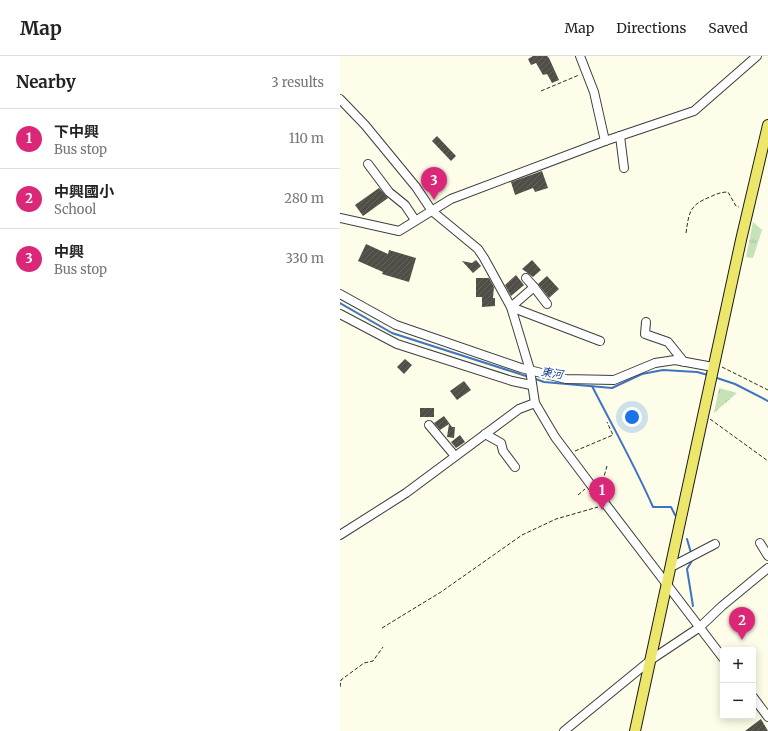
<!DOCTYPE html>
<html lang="en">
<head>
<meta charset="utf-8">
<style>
	body { margin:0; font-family:Merriweather,"Noto Sans TC",serif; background:#f2f2f2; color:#222 }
	.controls { position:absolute; right:12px; bottom:12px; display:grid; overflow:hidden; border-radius:4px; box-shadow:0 2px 10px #0003 }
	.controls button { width:36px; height:36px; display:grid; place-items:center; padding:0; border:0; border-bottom:1px solid #e0e0e0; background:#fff; color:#222; font:20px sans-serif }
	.you { position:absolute; left:292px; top:361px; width:14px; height:14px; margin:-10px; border:3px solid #fff; border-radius:50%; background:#1a73e8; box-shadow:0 0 0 6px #1a73e833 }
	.badge { display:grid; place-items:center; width:26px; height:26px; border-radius:50%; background:#db2777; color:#fff; font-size:13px; font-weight:700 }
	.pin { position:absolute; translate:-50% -33px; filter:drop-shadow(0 1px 2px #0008) }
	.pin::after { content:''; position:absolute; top:21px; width:14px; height:12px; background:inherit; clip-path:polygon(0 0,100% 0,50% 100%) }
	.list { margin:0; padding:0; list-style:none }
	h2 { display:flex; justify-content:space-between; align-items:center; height:52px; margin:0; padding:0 16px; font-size:17px }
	h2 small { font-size:13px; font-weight:400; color:#767676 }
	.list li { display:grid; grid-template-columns:26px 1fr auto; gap:12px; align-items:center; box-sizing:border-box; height:60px; padding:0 16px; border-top:1px solid #e0e0e0 }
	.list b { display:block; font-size:15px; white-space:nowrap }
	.list p { margin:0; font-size:13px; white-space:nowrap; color:#767676 }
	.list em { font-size:13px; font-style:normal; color:#767676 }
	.map { position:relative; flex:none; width:428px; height:675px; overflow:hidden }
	header { display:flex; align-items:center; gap:24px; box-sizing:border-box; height:56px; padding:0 20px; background:#fff; border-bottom:1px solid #e0e0e0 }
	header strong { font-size:19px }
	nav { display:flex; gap:22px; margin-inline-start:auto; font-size:14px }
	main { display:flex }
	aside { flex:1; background:#fff }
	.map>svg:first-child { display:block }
	.grass { fill:url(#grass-tufts) }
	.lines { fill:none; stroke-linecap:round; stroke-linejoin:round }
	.stream { stroke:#4073c0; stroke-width:2 }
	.building { fill:url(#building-hatch) }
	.minor-casing { stroke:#3d3d3d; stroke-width:10 }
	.major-casing { stroke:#1b1b1b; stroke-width:12 }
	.path { stroke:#2c2c2c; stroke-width:1; stroke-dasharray:4 2; stroke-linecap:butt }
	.minor { stroke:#fff; stroke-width:8 }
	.major { stroke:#ece66a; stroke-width:10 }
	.labels { text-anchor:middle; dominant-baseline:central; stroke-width:4; stroke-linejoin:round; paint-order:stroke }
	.water-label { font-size:11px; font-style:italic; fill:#20488f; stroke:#fff }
</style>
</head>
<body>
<header>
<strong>Map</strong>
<nav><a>Map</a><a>Directions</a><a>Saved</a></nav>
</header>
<main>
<aside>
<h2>Nearby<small>3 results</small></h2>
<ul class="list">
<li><span class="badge">1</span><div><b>下中興</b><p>Bus stop</p></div><em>110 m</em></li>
<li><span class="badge">2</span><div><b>中興國小</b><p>School</p></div><em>280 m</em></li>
<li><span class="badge">3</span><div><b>中興</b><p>Bus stop</p></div><em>330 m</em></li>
</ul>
</aside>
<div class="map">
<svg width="428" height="675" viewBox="0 0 428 675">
	<defs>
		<pattern id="grass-tufts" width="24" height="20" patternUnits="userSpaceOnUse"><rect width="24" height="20" fill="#c5e3b6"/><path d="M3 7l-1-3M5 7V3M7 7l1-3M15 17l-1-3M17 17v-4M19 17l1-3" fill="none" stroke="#a8c19b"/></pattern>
		<pattern id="building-hatch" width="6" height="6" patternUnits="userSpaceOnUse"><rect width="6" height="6" fill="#514d47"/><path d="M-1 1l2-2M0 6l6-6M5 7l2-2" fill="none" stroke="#65625d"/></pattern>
	</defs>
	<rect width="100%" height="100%" fill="#fdfde9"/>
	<!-- grass -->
	<g class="grass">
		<polygon points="413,166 422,174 413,202 406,201"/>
		<polygon points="379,332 397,337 374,357"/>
	</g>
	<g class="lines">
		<!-- stream -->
		<g class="stream">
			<polyline points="0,247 52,277 189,321"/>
			<polyline points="374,321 395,328 428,345"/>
			<polyline points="193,322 204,326 272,332 302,318 323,314 357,316 368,319"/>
			<path d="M252,330C273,371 295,410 313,451H331L335,459"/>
			<polyline points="347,483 351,497"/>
			<polyline points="353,503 347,513 353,550"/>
		</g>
	</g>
	<!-- building -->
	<g class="building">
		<polygon points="193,0 207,0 209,2 219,24 212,27 207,18 203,19 196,7 191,9 188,3"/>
		<polygon points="97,80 116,100 111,105 92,85"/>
		<polygon points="202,115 208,132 195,136 193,132 175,139 171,126"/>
		<polygon points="39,132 48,142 23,160 15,149"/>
		<polygon points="26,188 48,198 49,194 76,202 69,226 42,218 43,216 18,205"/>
		<polygon points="136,204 141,210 133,217 122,205 132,207"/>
		<polygon points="192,204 201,214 193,221 182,213"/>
		<polygon points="176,219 184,229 171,240 165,229"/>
		<polygon points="207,220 219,233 209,242 198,228"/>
		<polygon points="136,222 149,222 154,231 153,242 155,242 155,250 142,251 142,241 136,241"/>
		<polygon points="65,303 72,309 64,318 57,311"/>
		<polygon points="124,325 131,334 117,344 110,335"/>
		<rect x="80" y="352" width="14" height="9"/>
		<polygon points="104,360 112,371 115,371 114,382 107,381 109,368 100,374 94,367"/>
		<polygon points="120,379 125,386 116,392 111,386"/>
		<polygon points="421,663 428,675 405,675"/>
	</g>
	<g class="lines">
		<defs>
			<g id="minor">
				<polyline points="240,0 254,36 265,85"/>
				<polyline points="0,43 25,69 76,131 92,155 138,193 144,202 171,251 190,314 195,347 215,381 251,429 383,602"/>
				<polyline points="280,80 284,112"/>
				<polyline points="28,108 49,136 65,149 75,164"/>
				<polyline points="0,162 59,175 111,143 265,85 354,55 417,0"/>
				<polyline points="186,222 194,231"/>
				<polyline points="0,238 56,269 181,312 226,323 274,324 315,307 335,304 373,311"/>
				<polyline points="207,248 194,231 171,251 260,285"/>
				<polyline points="0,258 57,288 172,325 191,329"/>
				<polyline points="306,266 305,278 328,286 344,306"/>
				<polyline points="89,369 115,400"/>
				<polyline points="145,378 161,387 163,395 175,411"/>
				<polyline points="0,479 66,437 179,353 195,347"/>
				<polyline points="420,487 428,500"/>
				<polyline points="331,511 375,488"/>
				<polyline points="413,641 428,661"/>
				<polyline points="224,675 312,603 360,571 382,550 428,512"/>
			</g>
			<polyline id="major" points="295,675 401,184 428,69"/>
		</defs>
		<!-- minor casing -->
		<use href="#minor" class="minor-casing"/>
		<!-- major casing -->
		<use href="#major" class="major-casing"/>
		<!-- path -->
		<g class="path">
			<polyline points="201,35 239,19"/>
			<path d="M346,177C349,157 349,149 370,141C376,138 381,136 388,136L396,150L399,151"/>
			<polyline points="382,311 428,334"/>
			<polyline points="370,363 428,405"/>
			<polyline points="235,395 273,379 267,366"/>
			<polyline points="261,431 267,410"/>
			<polyline points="238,439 245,433"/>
			<polyline points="42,572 101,536 182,479 216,463 258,451"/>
			<polyline points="0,631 1,624 24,607 33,605 43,591"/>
		</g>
		<!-- minor -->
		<use href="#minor" class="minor"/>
		<!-- major -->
		<use href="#major" class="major"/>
	</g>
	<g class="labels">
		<!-- water labels -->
		<g class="water-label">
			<text transform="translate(212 317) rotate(9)">東河</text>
		</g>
	</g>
</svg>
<div class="controls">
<button>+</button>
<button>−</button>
</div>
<div class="you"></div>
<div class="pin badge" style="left:262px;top:454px">1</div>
<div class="pin badge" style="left:402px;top:584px">2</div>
<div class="pin badge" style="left:94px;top:144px">3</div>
</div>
</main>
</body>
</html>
